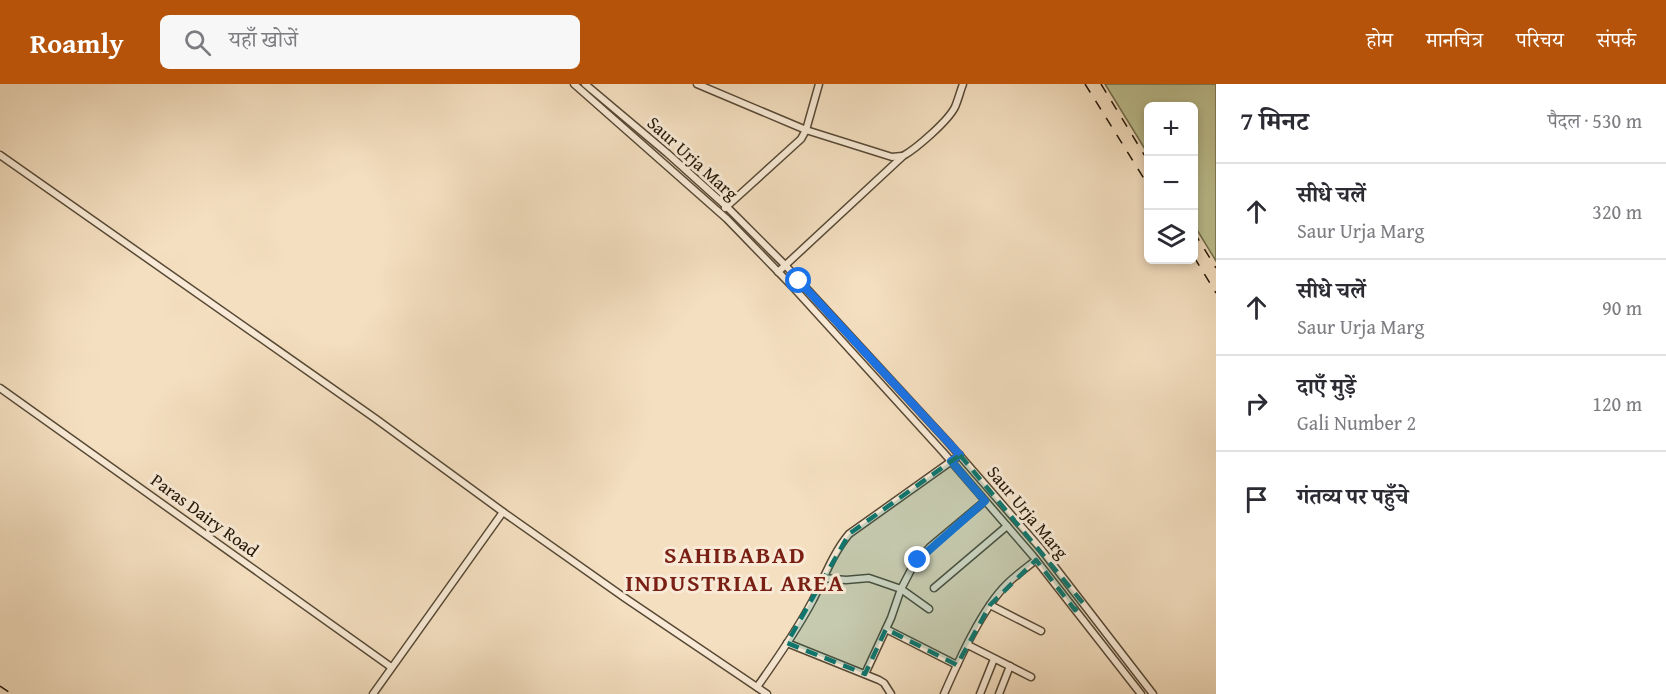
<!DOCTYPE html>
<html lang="hi">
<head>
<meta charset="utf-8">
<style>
	body { margin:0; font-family:"Gentium Book Plus","Noto Serif Devanagari",serif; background:#f7f7f7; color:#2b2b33 }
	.controls { position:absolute; right:18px; top:18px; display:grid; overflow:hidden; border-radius:9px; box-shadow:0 3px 9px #0003 }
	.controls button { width:54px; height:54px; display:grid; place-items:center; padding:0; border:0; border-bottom:2px solid #e1e1e2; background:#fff; color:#2b2b33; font:30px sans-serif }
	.stop { position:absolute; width:18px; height:18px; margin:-14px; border:4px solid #1a73e8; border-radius:50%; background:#fff }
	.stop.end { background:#1a73e8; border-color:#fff; box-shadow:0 2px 6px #0008 }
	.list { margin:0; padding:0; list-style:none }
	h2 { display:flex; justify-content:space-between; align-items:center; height:78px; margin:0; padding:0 24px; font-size:26px }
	h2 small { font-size:20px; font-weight:400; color:#7c7c81 }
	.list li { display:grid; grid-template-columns:39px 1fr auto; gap:18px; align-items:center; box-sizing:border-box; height:96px; padding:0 24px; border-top:2px solid #e1e1e2 }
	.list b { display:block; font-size:22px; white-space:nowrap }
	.list p { margin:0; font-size:20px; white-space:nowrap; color:#7c7c81 }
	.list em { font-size:20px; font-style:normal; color:#7c7c81 }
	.icon { flex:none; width:33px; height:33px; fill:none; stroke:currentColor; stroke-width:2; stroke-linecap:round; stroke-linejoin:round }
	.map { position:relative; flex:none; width:1216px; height:610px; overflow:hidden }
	header { display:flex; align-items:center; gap:36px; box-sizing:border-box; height:84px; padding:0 30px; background:#b45309; color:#fff }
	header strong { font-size:28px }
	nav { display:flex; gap:33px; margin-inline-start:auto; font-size:21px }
	.search { width:420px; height:54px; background:#f7f7f7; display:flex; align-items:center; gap:15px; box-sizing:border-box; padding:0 21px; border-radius:9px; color:#7c7c81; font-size:22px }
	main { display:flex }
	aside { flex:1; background:#fff }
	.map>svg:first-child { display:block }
	.green { fill:#bdc191; stroke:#706c4c; stroke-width:1.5 }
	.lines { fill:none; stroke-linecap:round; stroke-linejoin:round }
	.minor-casing { stroke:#574935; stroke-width:9 }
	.minor { stroke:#f8ead6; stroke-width:6 }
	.rail { stroke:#231707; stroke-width:1.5; stroke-dasharray:10 10; stroke-linecap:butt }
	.route { stroke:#1a73e8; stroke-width:8 }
	.marked { fill:#0f766e; fill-opacity:0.2; stroke:#0f766e; stroke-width:4.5; stroke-dasharray:12 8; stroke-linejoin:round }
	.labels { text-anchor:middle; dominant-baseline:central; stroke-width:6; stroke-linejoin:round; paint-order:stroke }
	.street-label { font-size:18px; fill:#231707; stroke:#f8ead6 }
	.district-label { font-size:24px; font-weight:bold; letter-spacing:1.5px; fill:#7a1f14; stroke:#f8ead6 }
</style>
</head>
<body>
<header>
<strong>Roamly</strong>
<div class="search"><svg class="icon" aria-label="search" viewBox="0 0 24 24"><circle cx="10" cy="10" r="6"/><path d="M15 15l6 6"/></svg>यहाँ खोजें</div>
<nav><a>होम</a><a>मानचित्र</a><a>परिचय</a><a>संपर्क</a></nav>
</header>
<main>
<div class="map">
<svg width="1216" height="610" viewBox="0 0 1216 610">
	<rect width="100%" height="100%" fill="#f4dfc0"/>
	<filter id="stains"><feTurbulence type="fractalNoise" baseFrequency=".00333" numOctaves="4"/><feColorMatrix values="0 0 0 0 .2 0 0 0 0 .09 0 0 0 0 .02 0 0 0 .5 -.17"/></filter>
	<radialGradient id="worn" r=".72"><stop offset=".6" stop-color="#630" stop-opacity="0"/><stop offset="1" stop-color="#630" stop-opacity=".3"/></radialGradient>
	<!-- green -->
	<polygon class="green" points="1105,0 1216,0 1216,177 1194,141 1194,22 1148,22 1148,70"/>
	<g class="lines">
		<defs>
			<g id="minor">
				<polyline points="574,0 727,135 792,202 943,368 1033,472 1141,610"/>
				<polyline points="585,0 667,69 727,123 785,181 948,358 1041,465 1153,610"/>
				<polyline points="697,0 806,46 892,73 902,72"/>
				<polyline points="0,71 376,335 503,428 625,514 767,610"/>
				<polyline points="725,124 801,55 806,46 819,0"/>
				<path d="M778,188L903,72C917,64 948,37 955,23C958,16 960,8 963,0"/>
				<polyline points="0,304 391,583"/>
				<polyline points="823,494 846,496 869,494 901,505 929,525"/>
				<polyline points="934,504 1007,442"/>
				<polyline points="990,521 1041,547"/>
				<polyline points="886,545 957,581"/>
				<polyline points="787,559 879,596 884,599 891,610"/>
				<polyline points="968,561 1031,593"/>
				<polyline points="865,590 891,534 901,505 913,482 930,463 985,417"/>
				<path d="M757,603C777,575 797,546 813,516C824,494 833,469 849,450L960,371"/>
				<polyline points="373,610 503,428"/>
				<path d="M944,610C958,578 982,524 1007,500C1016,491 1026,484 1036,476"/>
				<polyline points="980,610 994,575"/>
				<polyline points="999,610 1010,582"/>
			</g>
		</defs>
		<!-- minor casing -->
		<use href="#minor" class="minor-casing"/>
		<!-- minor -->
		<use href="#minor" class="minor"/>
		<!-- rail -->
		<g class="rail">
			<polyline points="1085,0 1148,101"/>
			<polyline points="1101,0 1148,77"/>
			<polyline points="1194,148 1216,184"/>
			<polyline points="1194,173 1216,209"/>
			<polyline points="0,602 12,610"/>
		</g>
	</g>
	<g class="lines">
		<!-- route -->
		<polyline class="route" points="799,197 960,371 951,377 985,417 918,476"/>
	</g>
	<!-- marked area -->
	<path class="marked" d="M960,371L1083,519L1075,526L1036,476L990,521L957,581L886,545L865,590L787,559L849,450Z"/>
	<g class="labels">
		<!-- street labels -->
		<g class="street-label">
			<text transform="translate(693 74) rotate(42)">Saur Urja Marg</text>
			<text transform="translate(1028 428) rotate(50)">Saur Urja Marg</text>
			<text transform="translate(205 431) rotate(36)">Paras Dairy Road</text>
		</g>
		<!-- district labels -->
		<g class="district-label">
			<text x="735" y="470">SAHIBABAD<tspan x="735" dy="28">INDUSTRIAL AREA</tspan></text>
		</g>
	</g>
	<rect width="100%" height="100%" filter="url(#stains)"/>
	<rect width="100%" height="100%" fill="url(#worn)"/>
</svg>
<div class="controls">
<button>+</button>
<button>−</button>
<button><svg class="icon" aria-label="layers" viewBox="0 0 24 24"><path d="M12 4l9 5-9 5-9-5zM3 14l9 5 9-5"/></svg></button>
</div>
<div class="stop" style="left:799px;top:197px"></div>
<div class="stop end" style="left:918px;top:476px"></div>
</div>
<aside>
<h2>7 मिनट<small>पैदल · 530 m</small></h2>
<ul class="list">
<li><svg class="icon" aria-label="ahead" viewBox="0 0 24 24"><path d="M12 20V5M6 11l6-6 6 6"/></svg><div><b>सीधे चलें</b><p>Saur Urja Marg</p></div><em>320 m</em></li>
<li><svg class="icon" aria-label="ahead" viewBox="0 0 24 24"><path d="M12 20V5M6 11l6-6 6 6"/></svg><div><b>सीधे चलें</b><p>Saur Urja Marg</p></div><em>90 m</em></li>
<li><svg class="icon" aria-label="right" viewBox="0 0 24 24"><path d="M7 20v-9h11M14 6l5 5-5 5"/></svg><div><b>दाएँ मुड़ें</b><p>Gali Number 2</p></div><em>120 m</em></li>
<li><svg class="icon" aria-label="arrive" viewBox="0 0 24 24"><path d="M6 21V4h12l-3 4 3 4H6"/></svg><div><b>गंतव्य पर पहुँचे</b></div></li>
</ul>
</aside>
</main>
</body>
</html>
